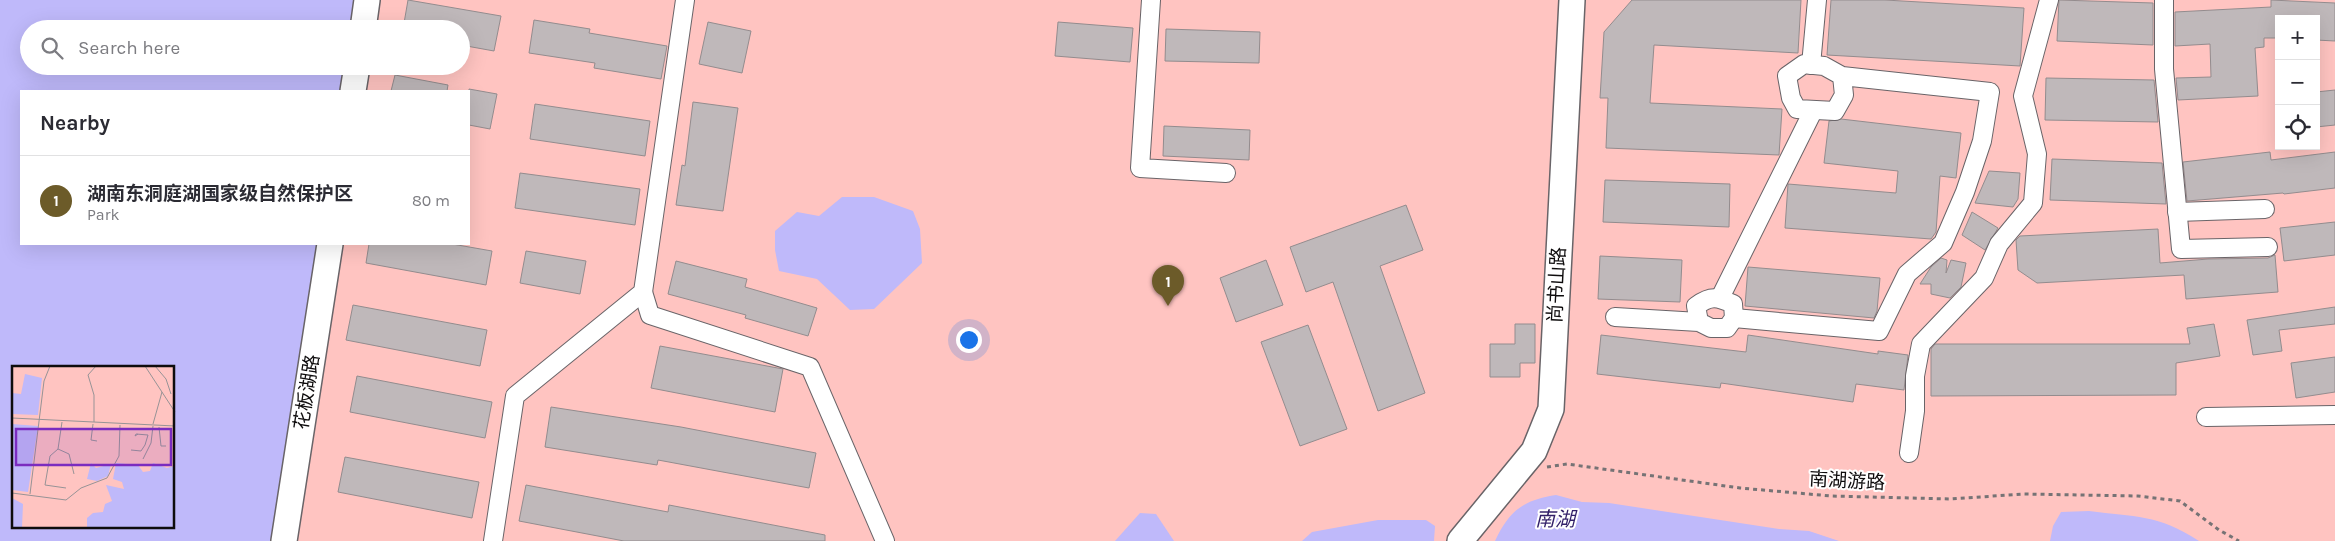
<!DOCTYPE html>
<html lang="en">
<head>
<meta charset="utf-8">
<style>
	body { margin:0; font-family:Karla,"Noto Sans SC",sans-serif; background:#f7f7f7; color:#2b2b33 }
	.controls { position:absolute; right:15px; top:15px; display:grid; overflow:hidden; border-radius:0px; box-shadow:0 5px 20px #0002 }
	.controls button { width:45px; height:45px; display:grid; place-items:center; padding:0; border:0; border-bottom:1px solid #e1e1e2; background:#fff; color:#2b2b33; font:25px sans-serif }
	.you { position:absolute; left:968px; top:339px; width:18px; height:18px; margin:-12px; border:4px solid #fff; border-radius:50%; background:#1a73e8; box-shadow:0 0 0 8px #1a73e833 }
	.badge { display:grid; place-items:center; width:32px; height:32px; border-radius:50%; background:#6c5b29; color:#fff; font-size:16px; font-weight:700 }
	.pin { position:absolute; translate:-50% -41px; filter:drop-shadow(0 1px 2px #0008) }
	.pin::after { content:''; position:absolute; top:26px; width:18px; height:15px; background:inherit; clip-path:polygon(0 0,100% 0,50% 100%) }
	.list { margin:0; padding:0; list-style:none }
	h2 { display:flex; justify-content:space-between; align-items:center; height:65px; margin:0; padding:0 20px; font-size:21px }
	h2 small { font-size:16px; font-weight:400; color:#7c7c81 }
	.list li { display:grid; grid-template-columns:32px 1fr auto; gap:15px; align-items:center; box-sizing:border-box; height:90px; padding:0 20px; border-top:1px solid #e1e1e2 }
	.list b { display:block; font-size:19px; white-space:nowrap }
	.list p { margin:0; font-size:16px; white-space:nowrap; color:#7c7c81 }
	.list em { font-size:16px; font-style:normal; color:#7c7c81 }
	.icon { flex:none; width:28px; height:28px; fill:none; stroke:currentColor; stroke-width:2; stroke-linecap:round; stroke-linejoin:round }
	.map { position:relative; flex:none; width:2335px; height:541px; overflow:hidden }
	.search { position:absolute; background:#fff; box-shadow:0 5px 20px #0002; left:20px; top:20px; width:450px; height:55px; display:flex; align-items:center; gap:12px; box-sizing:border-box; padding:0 18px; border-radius:28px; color:#7c7c81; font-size:19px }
	.panel { position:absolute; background:#fff; box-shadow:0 5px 20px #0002; left:20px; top:90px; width:450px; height:155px; border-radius:0px }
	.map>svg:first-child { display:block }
	.green { fill:#ffc4c1; fill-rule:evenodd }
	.water { fill:#bfb9fa; fill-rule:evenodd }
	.building { fill:#bfb8ba; stroke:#938c8e }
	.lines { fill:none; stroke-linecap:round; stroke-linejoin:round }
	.street-casing { stroke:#696468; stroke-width:20 }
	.secondary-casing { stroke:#696468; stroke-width:28 }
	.path { stroke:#767375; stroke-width:3; stroke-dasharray:4 4; stroke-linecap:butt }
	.street { stroke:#fff; stroke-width:18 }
	.secondary { stroke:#fff; stroke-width:25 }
	.labels { text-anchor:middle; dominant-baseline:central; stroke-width:4; stroke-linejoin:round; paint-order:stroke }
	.street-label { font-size:19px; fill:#0e0c0d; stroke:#fff }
	.water-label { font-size:20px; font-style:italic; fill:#311f68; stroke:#fff }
	.inset-road { fill:none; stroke:#979396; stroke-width:1 }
	.view { fill:#7b2cbf; fill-opacity:0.15; stroke:#7b2cbf; stroke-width:2.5 }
	.inset-edge { fill:none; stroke:#0e0c0d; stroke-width:2.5 }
</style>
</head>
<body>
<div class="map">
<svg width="2335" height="541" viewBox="0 0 2335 541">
	<rect width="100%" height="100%" fill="#f2edf1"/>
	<!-- green -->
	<path class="green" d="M0,0H2335V541H0ZM2279,19H2316V146H2279ZM29,29H461V66H29ZM21,91H469V244H21ZM14,367H174V527H14Z"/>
	<!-- water -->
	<g class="water">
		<path d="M0,0H354L352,29H29V66H348L344,91H21V244H322L279,541H0ZM14,367H174V527H14Z"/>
		<polygon points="842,197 874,197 913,211 920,229 922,263 874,309 850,310 817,279 779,271 775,250 775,231 797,212 819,216"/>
		<path d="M1556,495L1582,502L1609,503L1779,529L1809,531L1839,541H1495C1509,511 1523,500 1556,495Z"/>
		<path d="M2089,511C2135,517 2158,514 2199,541H2050L2053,526L2061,512Z"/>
		<polygon points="1140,513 1156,514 1174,541 1115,541"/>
		<polygon points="1378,520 1426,520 1435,526 1434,541 1302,541 1312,532"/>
	</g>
	<!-- building -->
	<g class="building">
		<polygon points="408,0 501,16 494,51 461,45 461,29 403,29"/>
		<polygon points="1632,0 1801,0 1798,53 1654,45 1650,103 1782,109 1779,155 1606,148 1608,98 1600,98 1604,32"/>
		<polygon points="1831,0 1885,0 2024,8 2020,66 1827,55"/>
		<polygon points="2059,0 2153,3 2153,45 2057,41"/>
		<polygon points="2271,0 2335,3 2335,41 2316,40 2316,19 2279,19 2279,38 2264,38 2264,47 2255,48 2258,96 2178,100 2176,78 2211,77 2210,44 2175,46 2175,12 2271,7"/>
		<polygon points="534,20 590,29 589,33 667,46 661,79 594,68 595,63 529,53"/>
		<polygon points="708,22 751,31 742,73 699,64"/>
		<polygon points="1058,22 1133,28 1130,62 1055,56"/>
		<polygon points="1166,29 1260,32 1259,63 1165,61"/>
		<polygon points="395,75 448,85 447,91 391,91"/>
		<polygon points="2046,78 2154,80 2158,122 2045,120"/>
		<polygon points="469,89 497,94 490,129 469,125"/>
		<polygon points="2335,90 2335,125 2316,127 2316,92"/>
		<polygon points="693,102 738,108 723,211 676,205 682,165 685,166"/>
		<polygon points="535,104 650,121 645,156 530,139"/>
		<polygon points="1841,119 1961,133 1956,178 1940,176 1936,232 1931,239 1785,228 1788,184 1896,193 1898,171 1824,163 1829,121"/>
		<polygon points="1164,126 1250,130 1249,160 1163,156"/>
		<polygon points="2270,152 2271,160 2335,152 2335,188 2284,194 2283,193 2187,201 2183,162"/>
		<polygon points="2052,159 2162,163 2166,204 2050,200"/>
		<polygon points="1989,171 2020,173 2018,199 2013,207 1975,203"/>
		<polygon points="520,173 640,189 635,225 515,208"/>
		<polygon points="1605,180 1730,184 1729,227 1603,222"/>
		<polygon points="1406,205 1423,250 1380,266 1425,393 1378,411 1333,282 1306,292 1290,247"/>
		<polygon points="1972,212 1998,228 1985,250 1962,235"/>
		<polygon points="2335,222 2335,255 2284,261 2280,228"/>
		<polygon points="2158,229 2160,263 2208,259 2268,258 2275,255 2278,292 2186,299 2184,275 2037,283 2018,270 2016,240 2020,236"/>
		<polygon points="369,244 452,244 492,251 486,285 366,263"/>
		<polygon points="526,251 586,261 580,294 520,283"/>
		<polygon points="1600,256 1682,260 1680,302 1598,299"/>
		<polygon points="1941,258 1947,260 1946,273 1951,260 1966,263 1961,287 1950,298 1931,294 1931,284 1920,284 1931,267"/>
		<polygon points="1266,260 1283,305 1236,322 1220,278"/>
		<polygon points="676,261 747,279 745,287 817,308 808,336 745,318 746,315 668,294"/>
		<polygon points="1748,267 1880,278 1877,311 1874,318 1745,306"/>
		<polygon points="353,305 487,330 480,366 346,340"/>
		<polygon points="2335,307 2335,324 2279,330 2282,351 2253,355 2247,320"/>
		<polygon points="1515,324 1535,324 1535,363 1520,363 1520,377 1490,377 1490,344 1515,344"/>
		<polygon points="2214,324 2220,356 2176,363 2176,395 1931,396 1931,349 1935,344 2190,344 2187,328"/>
		<polygon points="1308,325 1347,429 1300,446 1261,342"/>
		<polygon points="1601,335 1746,352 1748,335 1878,354 1878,351 1908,355 1904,390 1856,384 1853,402 1721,383 1720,388 1597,374"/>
		<polygon points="660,346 783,369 775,412 651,388"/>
		<polygon points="2335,357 2335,392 2296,398 2291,363"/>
		<polygon points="357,376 492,402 485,438 350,412"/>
		<polygon points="551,407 681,427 816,453 809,488 658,460 657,465 545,447"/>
		<polygon points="345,457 479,482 472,518 338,492"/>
		<polygon points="526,485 668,512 669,505 825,535 825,541 624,541 519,521"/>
	</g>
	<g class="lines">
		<defs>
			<g id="street">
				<polyline points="1151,0 1140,168 1226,173"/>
				<polyline points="2164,0 2164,69 2181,249 2268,247"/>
				<polyline points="1811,65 1817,0"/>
				<polyline points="2177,212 2265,209"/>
				<polyline points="643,292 650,315 810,367 885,541"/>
				<polyline points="1720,298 1813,111"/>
				<path d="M1615,317L1699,322L1696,306C1711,295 1717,297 1733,304L1734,318L1727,328H1711L1699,322"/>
				<polyline points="1734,318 1879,331 1907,274 1943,243 1965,192 1982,141 1990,92 1842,76 1824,66 1804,64 1787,76 1791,98 1797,109 1835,111 1844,95 1842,76"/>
				<polyline points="2206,417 2335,415"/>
				<polyline points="1909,453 1915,411 1915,376 1921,344 1984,278 1999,244 2033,203 2037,154 2023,96 2049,0"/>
				<polyline points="493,541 515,396 643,292 685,0"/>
			</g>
			<g id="secondary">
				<polyline points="363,29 367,0"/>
				<polyline points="353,91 357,66"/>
				<polyline points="284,541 330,244"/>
				<polyline points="1460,541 1534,451 1551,409 1572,0"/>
			</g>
		</defs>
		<!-- street casing -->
		<use href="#street" class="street-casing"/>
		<!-- secondary casing -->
		<use href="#secondary" class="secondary-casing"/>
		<!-- path -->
		<polyline class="path" points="1547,467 1567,464 1740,488 1831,496 1950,499 2024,494 2138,496 2180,501 2219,530 2239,541"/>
		<!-- street -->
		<use href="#street" class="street"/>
		<!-- secondary -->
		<use href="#secondary" class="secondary"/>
	</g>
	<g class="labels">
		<!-- street labels -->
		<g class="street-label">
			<text transform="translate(1557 285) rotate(-87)">尚书山路</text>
			<text transform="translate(307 392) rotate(-81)">花板湖路</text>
			<text transform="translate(1847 481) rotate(3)">南湖游路</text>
		</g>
		<!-- water labels -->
		<g class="water-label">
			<text x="1555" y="519">南湖</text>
		</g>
	</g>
	<!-- overview -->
	<g transform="translate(12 366)">
		<rect width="162" height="162" fill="#f2edf1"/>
		<path d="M0,0H162V162H0Z" fill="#ffc4c1"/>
		<path d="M13,8L30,12L26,49L0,48V27L9,28ZM0,58L26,60L16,126L0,124ZM79,97L84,102L99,98L96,110L85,115L75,113ZM104,97L126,99L131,106L138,105L141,97L155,102L162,100V162H75V152L81,147L91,146L93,138L100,135L94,119L112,123L110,116L101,113ZM0,132L11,138L10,162H0Z" fill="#bfb9fa"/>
		<path class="inset-road" d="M133,0L163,46M143,0L154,13L159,28M0,52L163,60M50,56L46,83L38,90L33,119L54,122M82,56V29L76,9L84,0M81,58L79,74L85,75M141,58L150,26M147,61L149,80H154M46,83L57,88L62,108M119,84L129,85L133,79L136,69L124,68L123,70L126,68M131,93L139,77L141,60M0,127L54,134L69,122L95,112L107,90L108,59M18,128L32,15L38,0"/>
		<path class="view" d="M4,63H159V99H4Z"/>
		<rect width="162" height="162" class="inset-edge"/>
	</g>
</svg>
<div class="controls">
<button>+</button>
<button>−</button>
<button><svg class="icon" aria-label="locate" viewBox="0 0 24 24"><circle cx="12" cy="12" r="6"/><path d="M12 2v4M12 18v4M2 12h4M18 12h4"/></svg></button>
</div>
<div class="you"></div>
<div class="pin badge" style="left:1168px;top:306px">1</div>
<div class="search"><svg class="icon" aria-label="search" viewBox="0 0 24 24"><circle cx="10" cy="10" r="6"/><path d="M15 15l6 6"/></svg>Search here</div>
<section class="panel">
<h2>Nearby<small></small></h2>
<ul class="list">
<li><span class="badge">1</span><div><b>湖南东洞庭湖国家级自然保护区</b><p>Park</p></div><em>80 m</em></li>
</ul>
</section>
</div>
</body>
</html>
